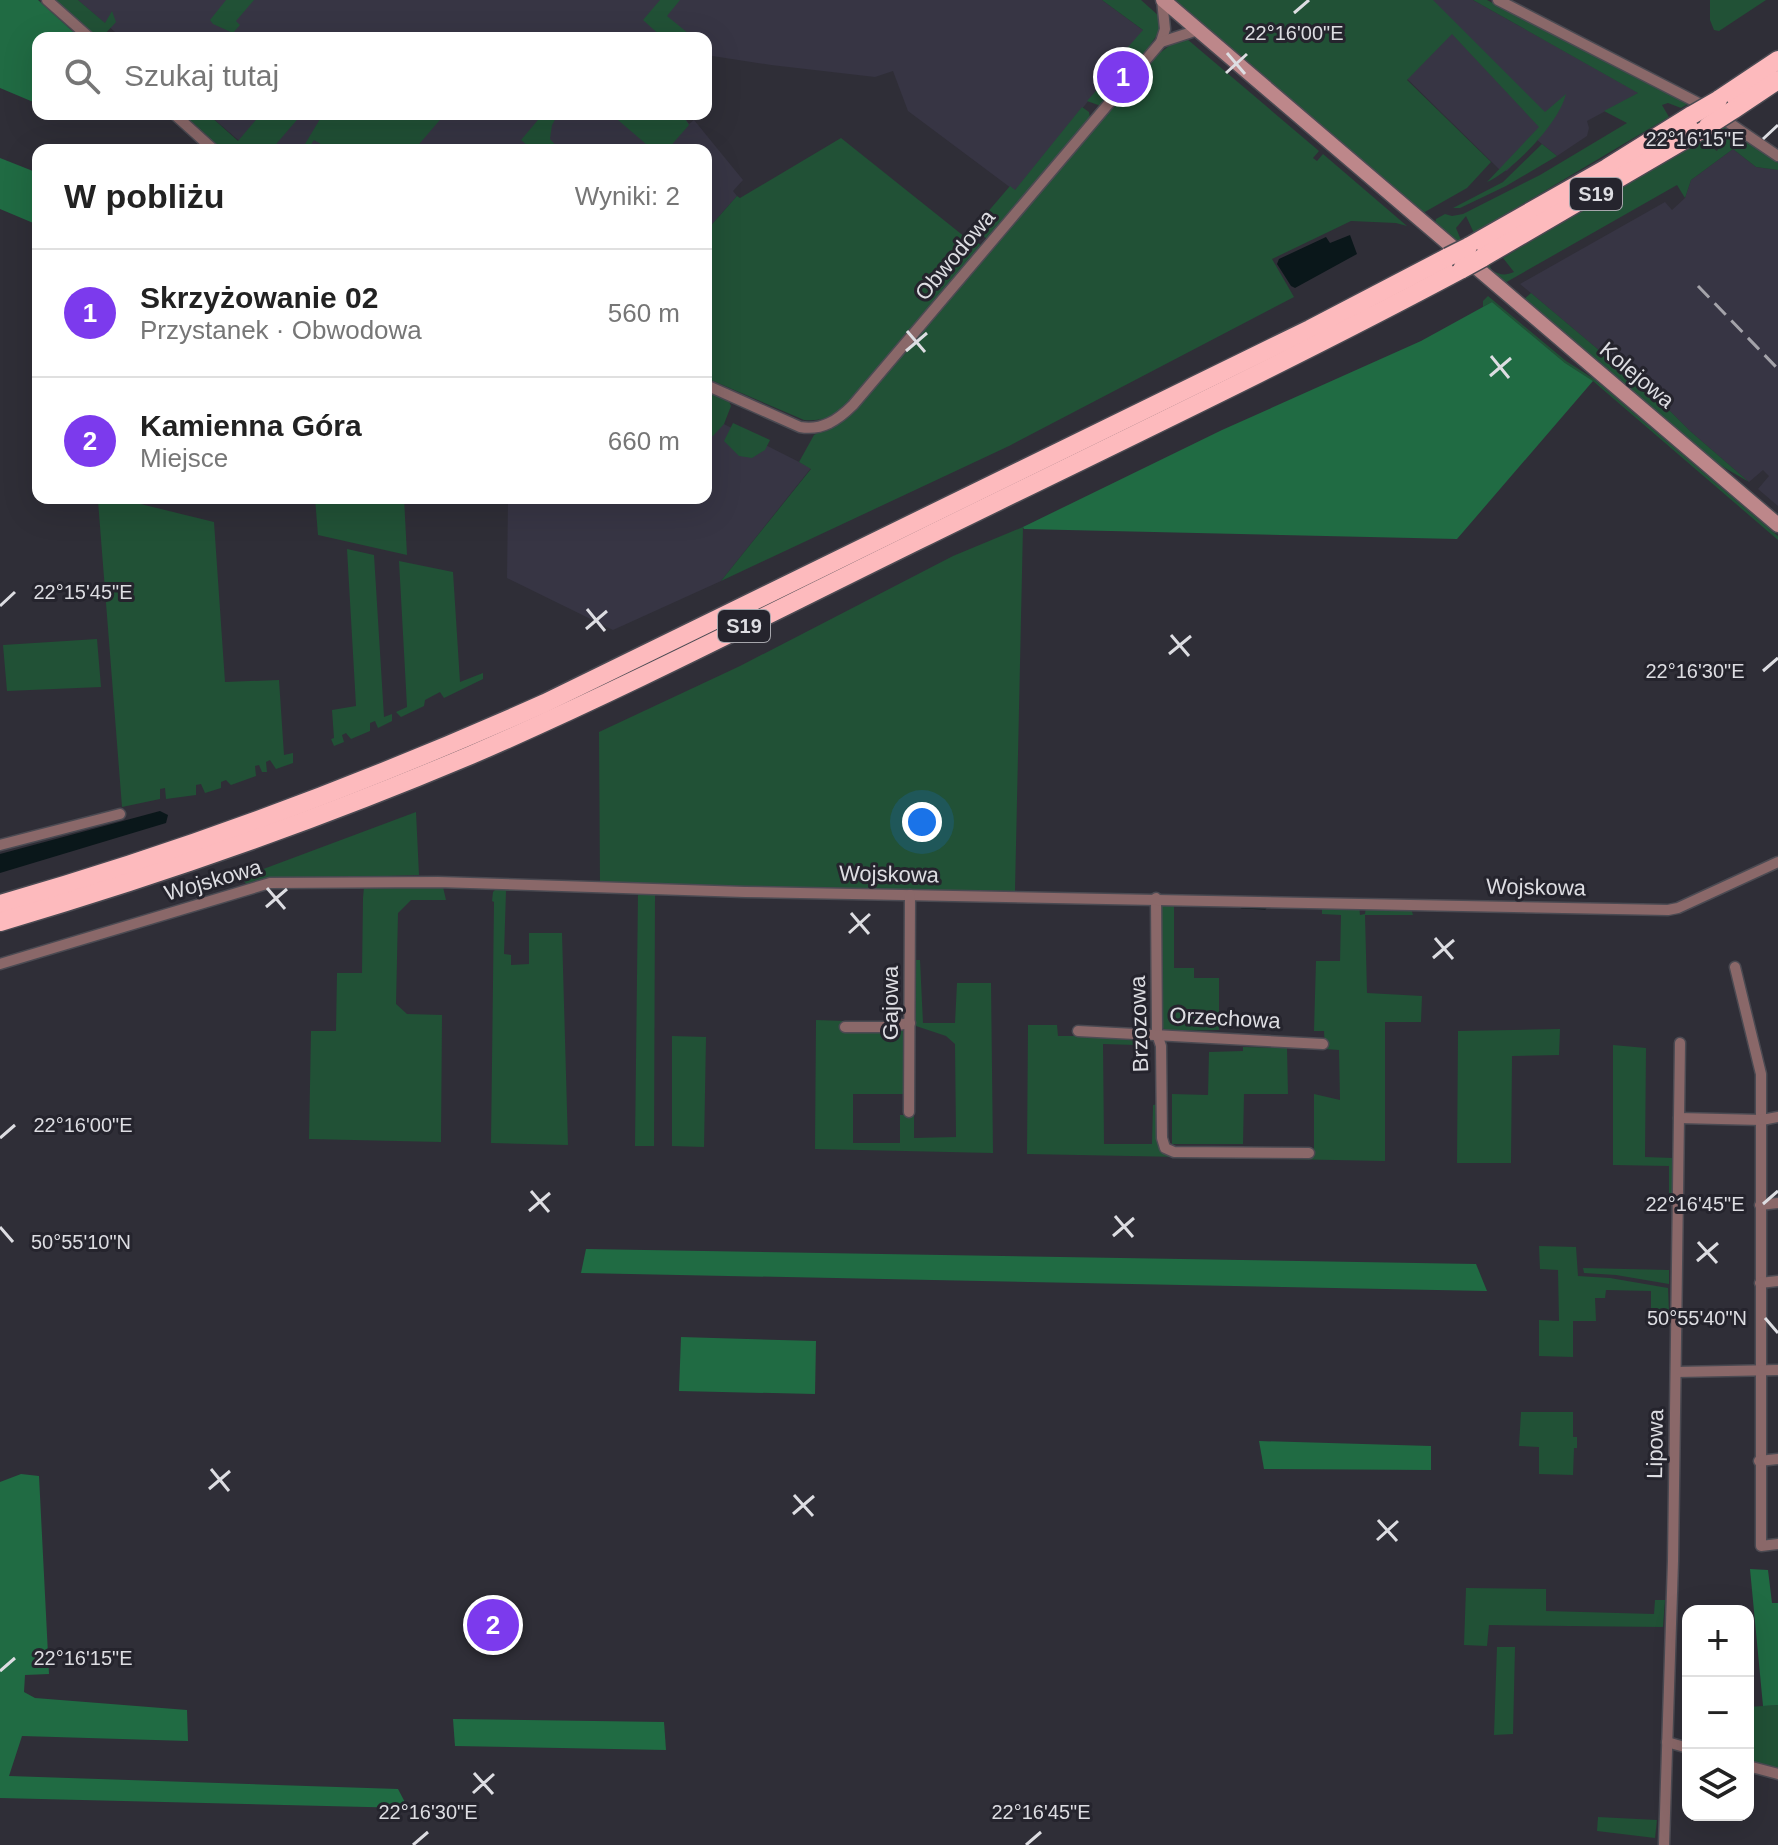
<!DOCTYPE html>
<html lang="pl">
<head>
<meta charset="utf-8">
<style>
	body { margin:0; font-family:Helvetica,sans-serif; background:#f6f6f6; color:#222 }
	.controls { position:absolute; right:24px; bottom:24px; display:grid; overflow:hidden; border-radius:16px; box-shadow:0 8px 32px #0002 }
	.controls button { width:72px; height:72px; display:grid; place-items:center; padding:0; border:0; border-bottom:2px solid #e0e0e0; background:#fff; color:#222; font:40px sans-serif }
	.you { position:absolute; left:922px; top:822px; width:28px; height:28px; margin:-20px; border:6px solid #fff; border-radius:50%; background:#1a73e8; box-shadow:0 0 0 12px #1a73e833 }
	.badge { display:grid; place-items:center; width:52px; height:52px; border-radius:50%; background:#7c3aed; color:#fff; font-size:26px; font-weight:700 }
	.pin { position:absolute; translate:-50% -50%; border:4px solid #fff; box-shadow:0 2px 8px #0006 }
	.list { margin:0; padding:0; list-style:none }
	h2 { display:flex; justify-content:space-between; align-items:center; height:104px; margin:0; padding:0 32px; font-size:34px }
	h2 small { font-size:26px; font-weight:400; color:#767676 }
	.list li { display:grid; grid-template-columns:52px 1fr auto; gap:24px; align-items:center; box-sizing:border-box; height:128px; padding:0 32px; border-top:2px solid #e0e0e0 }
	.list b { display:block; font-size:30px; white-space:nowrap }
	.list p { margin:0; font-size:26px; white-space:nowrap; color:#767676 }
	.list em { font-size:26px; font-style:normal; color:#767676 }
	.icon { flex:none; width:44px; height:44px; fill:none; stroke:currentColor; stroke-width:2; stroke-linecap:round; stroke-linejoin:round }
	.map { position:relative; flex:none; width:1778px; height:1845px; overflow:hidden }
	.search { position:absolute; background:#fff; box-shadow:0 8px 32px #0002; left:32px; top:32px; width:680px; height:88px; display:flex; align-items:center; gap:20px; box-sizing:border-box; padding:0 28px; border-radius:16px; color:#767676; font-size:30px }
	.panel { position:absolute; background:#fff; box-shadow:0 8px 32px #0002; left:32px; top:144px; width:680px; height:360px; border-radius:16px }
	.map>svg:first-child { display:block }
	.built { fill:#373544 }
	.green { fill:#215136 }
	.forest { fill:#206b43 }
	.water { fill:#0a171a }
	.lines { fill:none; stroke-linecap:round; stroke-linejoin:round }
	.stream { stroke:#0a171a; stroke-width:3 }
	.street-casing { stroke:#4b4a52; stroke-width:13 }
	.secondary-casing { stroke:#4b4a52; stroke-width:17 }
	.highway-casing { stroke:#4b4a52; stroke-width:21 }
	.street { stroke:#8a6869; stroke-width:10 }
	.secondary { stroke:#bd878a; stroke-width:14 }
	.highway { stroke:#fdbabd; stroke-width:18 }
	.rail { stroke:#a4a3aa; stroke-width:3; stroke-dasharray:16 8; stroke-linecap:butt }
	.highway-bridge-casing { stroke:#4b4a52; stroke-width:21; stroke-linecap:butt }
	.highway-bridge { stroke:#fdbabd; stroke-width:18 }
	.ticks { fill:none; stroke:#dddde2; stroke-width:3 }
	.labels { text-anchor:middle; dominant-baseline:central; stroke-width:6; stroke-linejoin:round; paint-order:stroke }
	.shield { fill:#25242d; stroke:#a6a6ac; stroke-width:2 }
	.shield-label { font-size:20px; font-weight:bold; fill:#dddde2 }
	.street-label { font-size:22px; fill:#dddde2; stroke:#25242d }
	.ticks-label { font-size:20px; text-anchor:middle; fill:#dddde2; stroke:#25242d; stroke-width:6; stroke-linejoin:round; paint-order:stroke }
</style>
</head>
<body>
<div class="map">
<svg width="1778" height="1845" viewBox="0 0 1778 1845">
	<rect width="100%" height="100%" fill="#2f2e37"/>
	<!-- built -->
	<g class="built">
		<polygon points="78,0 1102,0 1144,31 1101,79 1103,83 1015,191 908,111 893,71 875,77 771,65 706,55 706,38 660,36 658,38 122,38"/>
		<polygon points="1433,0 1473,0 1639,93 1587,121 1589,128 1587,136 1557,156 1537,140 1507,171 1499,169 1387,59"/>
		<polygon points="208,114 682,114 689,124 694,120 743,180 733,191 737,196 706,231 706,150 250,150"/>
		<polygon points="1733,149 1756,167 1778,170 1778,506 1758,489 1769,476 1763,470 1749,482 1690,431 1663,404 1520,284 1665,202 1672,210 1685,198 1691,180"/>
		<polygon points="706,415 811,468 721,581 613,630 507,578 508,498 706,498"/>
	</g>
	<!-- green -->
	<g class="green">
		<polygon points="54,0 78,0 105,23 112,11 116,22 103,36 91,33"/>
		<polygon points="226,0 254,0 236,21 240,25 233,33 213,24 210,20"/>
		<polygon points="660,0 680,0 667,16 694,38 663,38 643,20"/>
		<polygon points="1102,0 1141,0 1160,17 1160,31 1137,63 1131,64 1121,55 1143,30"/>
		<path d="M1173,0H1433L1545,112L1566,94C1559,123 1514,170 1487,182L1539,127L1452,34L1407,80L1491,162L1467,188L1423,213Z"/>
		<polygon points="1473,0 1487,0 1688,104 1681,108 1668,103 1662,105 1669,117 1474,233 1466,216 1456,228 1461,240 1456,243 1435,224 1436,219 1445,214 1452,216 1463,214 1540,175 1627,123 1604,111 1638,93"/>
		<polygon points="1710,0 1766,0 1719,31 1714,30 1710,20"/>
		<polygon points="1187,39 1319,151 1313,158 1317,161 1323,154 1407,226 1396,223 1351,221 1272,259 1294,297 1009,446 721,581 811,469 799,462 814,435 844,419 1157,55 1169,46"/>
		<polygon points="1115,63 1125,74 1124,78 1101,106 1087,101 1103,83 1101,79"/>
		<polygon points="1082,107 1089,112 1090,118 987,239 974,228 1010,186 1015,190"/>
		<polygon points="181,114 208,114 238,141 261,114 302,114 271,150 221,150"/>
		<polygon points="323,114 445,114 414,150 331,150 314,140 310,146 305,144"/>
		<polygon points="543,114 558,114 552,125 550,139 560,150 533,150 521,140"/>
		<polygon points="611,114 682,114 689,125 667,150 653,150"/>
		<path d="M1725,125L1778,163V170L1756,167L1733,149L1691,180L1685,198L1677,185L1503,284L1485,268L1490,265L1491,270C1500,275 1505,276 1514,272L1503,258L1702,140L1717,151L1721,142L1717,130Z"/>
		<path d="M841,138L965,237L968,235L982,246L844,408C831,418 821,421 804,420L706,378V231L737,196L740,198Z"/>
		<polygon points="1542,144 1557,156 1506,186 1460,208 1453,208 1503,182"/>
		<polygon points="1531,293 1663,404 1690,431 1749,482 1706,457 1523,300"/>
		<polygon points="1488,296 1566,361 1594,379 1778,536 1778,540 1593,381 1565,363 1492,302 1483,307 1483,301"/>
		<polygon points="706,389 728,399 731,406 724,424 713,436 706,434"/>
		<polygon points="733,423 770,440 765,450 752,458 739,456 724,441"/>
		<polygon points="102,498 116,498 214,522 225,682 279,680 284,755 293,753 293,763 276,769 270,760 266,762 267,772 262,772 259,765 255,766 256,776 231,785 226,780 221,782 221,788 205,793 201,784 196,785 196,795 166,799 165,788 160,789 160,799 122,807 98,501"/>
		<polygon points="315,498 404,498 407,555 318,535"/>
		<polygon points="1023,527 1015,891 600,885 599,732 740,666 953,556"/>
		<polygon points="347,549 374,555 384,717 392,714 392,721 378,728 375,721 370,723 370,731 351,739 346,733 342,735 344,742 334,746 331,739 334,738 332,710 356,706"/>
		<polygon points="399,561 453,572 460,682 483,673 483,679 444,698 440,692 425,700 424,706 401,717 396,712 407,707"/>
		<polygon points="97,639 101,687 7,691 3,645"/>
		<polygon points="416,812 419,875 265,880 246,884 242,877"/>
		<polygon points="367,886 443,887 446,900 411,900 398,913 396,1004 407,1014 442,1015 441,1142 309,1139 311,1031 336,1031 337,973 362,973 363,898 364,887"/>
		<polygon points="497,888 522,889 522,891 506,891 504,954 511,955 511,965 529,964 529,933 562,933 568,1145 491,1143 494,902 492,901 493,892"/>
		<polygon points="638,893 655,894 654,1146 635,1146"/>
		<polygon points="1160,905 1174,905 1174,968 1194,968 1194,978 1219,978 1219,1030 1166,1031 1160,1025"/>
		<polygon points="1322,905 1359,905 1360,915 1365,914 1366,906 1411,908 1413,915 1365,915 1367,993 1422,996 1421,1022 1385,1022 1385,1161 1027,1154 1028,1025 1057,1025 1058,1036 1102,1036 1136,1041 1136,1045 1103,1044 1104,1144 1152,1144 1153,1105 1159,1104 1168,1154 1314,1155 1314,1094 1340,1100 1339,1050 1325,1049 1324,1031 1314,1031 1316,961 1340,961 1341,915 1322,914"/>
		<polygon points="913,960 920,960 923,1023 955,1023 957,983 991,983 993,1153 815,1149 816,1020 845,1021 844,1028 907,1030 907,1094 853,1094 853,1143 900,1143 900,1115 914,1115 914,1138 956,1137 955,1044 946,1036 916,1026 913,1020"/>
		<polygon points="1560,1029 1559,1055 1512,1056 1511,1163 1457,1163 1458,1031"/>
		<polygon points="672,1036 706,1037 704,1147 672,1146"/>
		<polygon points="1613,1045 1646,1048 1645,1157 1673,1158 1672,1193 1669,1193 1669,1166 1613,1165"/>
		<polygon points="1243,1047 1287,1048 1288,1094 1244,1094 1243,1144 1172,1144 1172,1094 1208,1095 1209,1052 1243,1051"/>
		<polygon points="1539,1246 1576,1247 1578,1276 1610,1278 1668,1288 1669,1313 1651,1312 1651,1291 1606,1290 1605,1298 1595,1298 1596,1321 1573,1321 1573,1357 1539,1356 1539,1320 1559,1321 1558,1270 1540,1269"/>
		<polygon points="1583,1268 1669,1270 1669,1284 1616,1275 1584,1273"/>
		<polygon points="1521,1412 1573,1412 1573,1437 1577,1437 1577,1448 1574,1448 1573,1475 1539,1474 1539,1447 1519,1446"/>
		<polygon points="1466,1588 1546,1589 1546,1611 1654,1614 1655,1600 1665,1600 1663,1627 1489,1625 1487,1646 1464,1645"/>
		<polygon points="1497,1647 1515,1647 1513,1734 1494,1735"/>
		<polygon points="1778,1705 1778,1770 1748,1762 1748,1707"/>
		<polygon points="1598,1817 1657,1820 1655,1838 1597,1831"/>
	</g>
	<!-- forest -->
	<g class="forest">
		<polygon points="0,0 38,0 80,38 38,38 38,104 0,88"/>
		<polygon points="0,158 38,173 38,225 0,209"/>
		<polygon points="1492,302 1565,363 1593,381 1457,539 1024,529 1023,527 1222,430 1421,341"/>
		<polygon points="586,1249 1476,1264 1487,1291 581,1273"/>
		<polygon points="681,1337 816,1341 815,1394 679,1391"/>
		<polygon points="1259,1441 1431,1446 1431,1470 1264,1469"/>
		<polygon points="21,1474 39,1476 49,1674 25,1675 24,1692 35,1698 187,1710 188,1741 22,1736 9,1776 398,1789 408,1808 0,1798 0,1482"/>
		<polygon points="1750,1569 1768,1570 1772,1603 1778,1603 1778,1705 1763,1706"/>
		<polygon points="453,1719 664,1722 666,1750 455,1746"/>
	</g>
	<!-- water -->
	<g class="water">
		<polygon points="1350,235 1357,254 1295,288 1291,286 1277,264 1279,259 1326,237 1330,243"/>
		<polygon points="160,811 168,815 166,823 0,873 0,854"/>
	</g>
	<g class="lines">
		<!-- stream -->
		<polyline class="stream" points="1242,907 1265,908"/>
		<defs>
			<g id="street">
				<polyline points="47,0 90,38"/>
				<polyline points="1498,0 1706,107"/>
				<polyline points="1161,42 1165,29 1162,0"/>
				<polyline points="174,114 214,150"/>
				<polyline points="1719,116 1778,156"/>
				<path d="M706,385L800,427C822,431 838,420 853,405L1161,42L1198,30"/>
				<polyline points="0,845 120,814"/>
				<polyline points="1156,898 1157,1034 1161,1046 1162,1138 1165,1148 1174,1152 1309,1153"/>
				<polyline points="0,964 270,883 438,882 745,892 1668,910 1678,908 1778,862"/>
				<polyline points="1735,967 1761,1074 1761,1546 1778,1544"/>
				<polyline points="845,1027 885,1027 910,1023"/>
				<polyline points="1078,1031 1323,1044"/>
				<polyline points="909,1112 910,895"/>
				<polyline points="1679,1118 1762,1120 1778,1117"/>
				<polyline points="1760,1205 1778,1203"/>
				<polyline points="1760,1283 1778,1281"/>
				<polyline points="1676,1372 1778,1370"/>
				<polyline points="1759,1461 1778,1459"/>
				<polyline points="1667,1742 1688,1748"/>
				<polyline points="1748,1766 1778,1774"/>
				<polyline points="1664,1845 1673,1561 1680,1043"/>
			</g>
			<polyline id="secondary" points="1163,0 1778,525"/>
			<g id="highway">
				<polyline points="1718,100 1778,60"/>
				<polyline points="1733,110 1778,80"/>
				<polyline points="1468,247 1607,168 1692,115"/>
				<polyline points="1482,258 1708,126"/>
				<path d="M0,904C187,851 368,782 545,703L1310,329L1448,257"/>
				<path d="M0,922C160,875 317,820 471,755C624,689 772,612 921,539C1102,450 1284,364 1462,269"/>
			</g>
		</defs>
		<!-- street casing -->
		<use href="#street" class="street-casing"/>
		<!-- secondary casing -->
		<use href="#secondary" class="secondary-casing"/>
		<!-- highway casing -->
		<use href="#highway" class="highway-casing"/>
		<!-- street -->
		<use href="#street" class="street"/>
		<!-- secondary -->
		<use href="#secondary" class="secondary"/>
		<!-- highway -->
		<use href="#highway" class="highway"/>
		<!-- rail -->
		<polyline class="rail" points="1698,286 1778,369"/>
		<defs>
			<g id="highway-bridge">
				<polyline points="1692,115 1718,100"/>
				<polyline points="1708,126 1733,110"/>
				<polyline points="1448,257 1468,247"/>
				<polyline points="1462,269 1482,258"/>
			</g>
		</defs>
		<!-- highway-bridge casing -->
		<use href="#highway-bridge" class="highway-bridge-casing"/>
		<!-- highway-bridge -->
		<use href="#highway-bridge" class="highway-bridge"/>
	</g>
	<!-- ticks -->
	<path class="ticks" d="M1294,13L1309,0M1227,53L1245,74M1226,73L1247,54M1763,139L1778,125M907,331L925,352M906,351L927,333M1491,356L1509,378M1490,376L1511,358M0,606L15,592M587,609L605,631M586,629L607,611M1171,635L1189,656M1169,654L1191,636M1763,671L1778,658M267,888L285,909M266,907L287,889M851,913L869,934M849,933L870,914M1435,938L1453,959M1433,958L1454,940M0,1138L15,1125M531,1191L549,1212M1763,1204L1778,1191M529,1211L550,1193M1115,1216L1133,1237M0,1227L13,1242M1113,1236L1134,1218M1698,1242L1717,1263M1697,1261L1718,1243M1765,1318L1778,1333M211,1469L229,1491M209,1489L230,1471M794,1495L813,1516M793,1514L814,1496M1378,1520L1397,1541M1377,1540L1398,1521M0,1671L15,1658M474,1773L493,1794M473,1793L494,1774M413,1845L428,1832M1026,1845L1041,1832"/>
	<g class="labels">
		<!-- shield labels -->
		<g class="shield">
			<rect x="1570" y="178" width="52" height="32" rx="6"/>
			<rect x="718" y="610" width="52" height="32" rx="6"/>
		</g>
		<g class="shield-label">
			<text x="1596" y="194">S19</text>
			<text x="744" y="626">S19</text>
		</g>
		<!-- street labels -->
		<g class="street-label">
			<text transform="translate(955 255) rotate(-50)">Obwodowa</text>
			<text transform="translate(1637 375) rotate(40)">Kolejowa</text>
			<text transform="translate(889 874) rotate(1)">Wojskowa</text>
			<text transform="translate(213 880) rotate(-16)">Wojskowa</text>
			<text transform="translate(1536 887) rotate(1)">Wojskowa</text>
			<text transform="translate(890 1003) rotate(-90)">Gajowa</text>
			<text transform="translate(1225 1018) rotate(3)">Orzechowa</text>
			<text transform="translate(1139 1024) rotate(-92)">Brzozowa</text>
			<text transform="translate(1655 1444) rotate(-89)">Lipowa</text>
		</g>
	</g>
	<g class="ticks-label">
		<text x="1294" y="40">22°16'00"E</text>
		<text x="1695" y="146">22°16'15"E</text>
		<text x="83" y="599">22°15'45"E</text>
		<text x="1695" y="678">22°16'30"E</text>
		<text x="83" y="1132">22°16'00"E</text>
		<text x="1695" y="1211">22°16'45"E</text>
		<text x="81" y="1249">50°55'10"N</text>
		<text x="1697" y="1325">50°55'40"N</text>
		<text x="83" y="1665">22°16'15"E</text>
		<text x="428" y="1819">22°16'30"E</text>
		<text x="1041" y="1819">22°16'45"E</text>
	</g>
</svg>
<div class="controls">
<button>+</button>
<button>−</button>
<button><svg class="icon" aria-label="layers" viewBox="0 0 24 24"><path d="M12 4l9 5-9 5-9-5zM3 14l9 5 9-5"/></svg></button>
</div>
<div class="you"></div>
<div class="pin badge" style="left:1123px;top:77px">1</div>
<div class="pin badge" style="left:493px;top:1625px">2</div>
<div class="search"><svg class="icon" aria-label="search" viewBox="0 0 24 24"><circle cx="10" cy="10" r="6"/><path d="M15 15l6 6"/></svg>Szukaj tutaj</div>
<section class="panel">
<h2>W pobliżu<small>Wyniki: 2</small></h2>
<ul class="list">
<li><span class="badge">1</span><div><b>Skrzyżowanie 02</b><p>Przystanek · Obwodowa</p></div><em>560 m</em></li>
<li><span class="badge">2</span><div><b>Kamienna Góra</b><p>Miejsce</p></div><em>660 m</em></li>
</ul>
</section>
</div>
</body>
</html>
